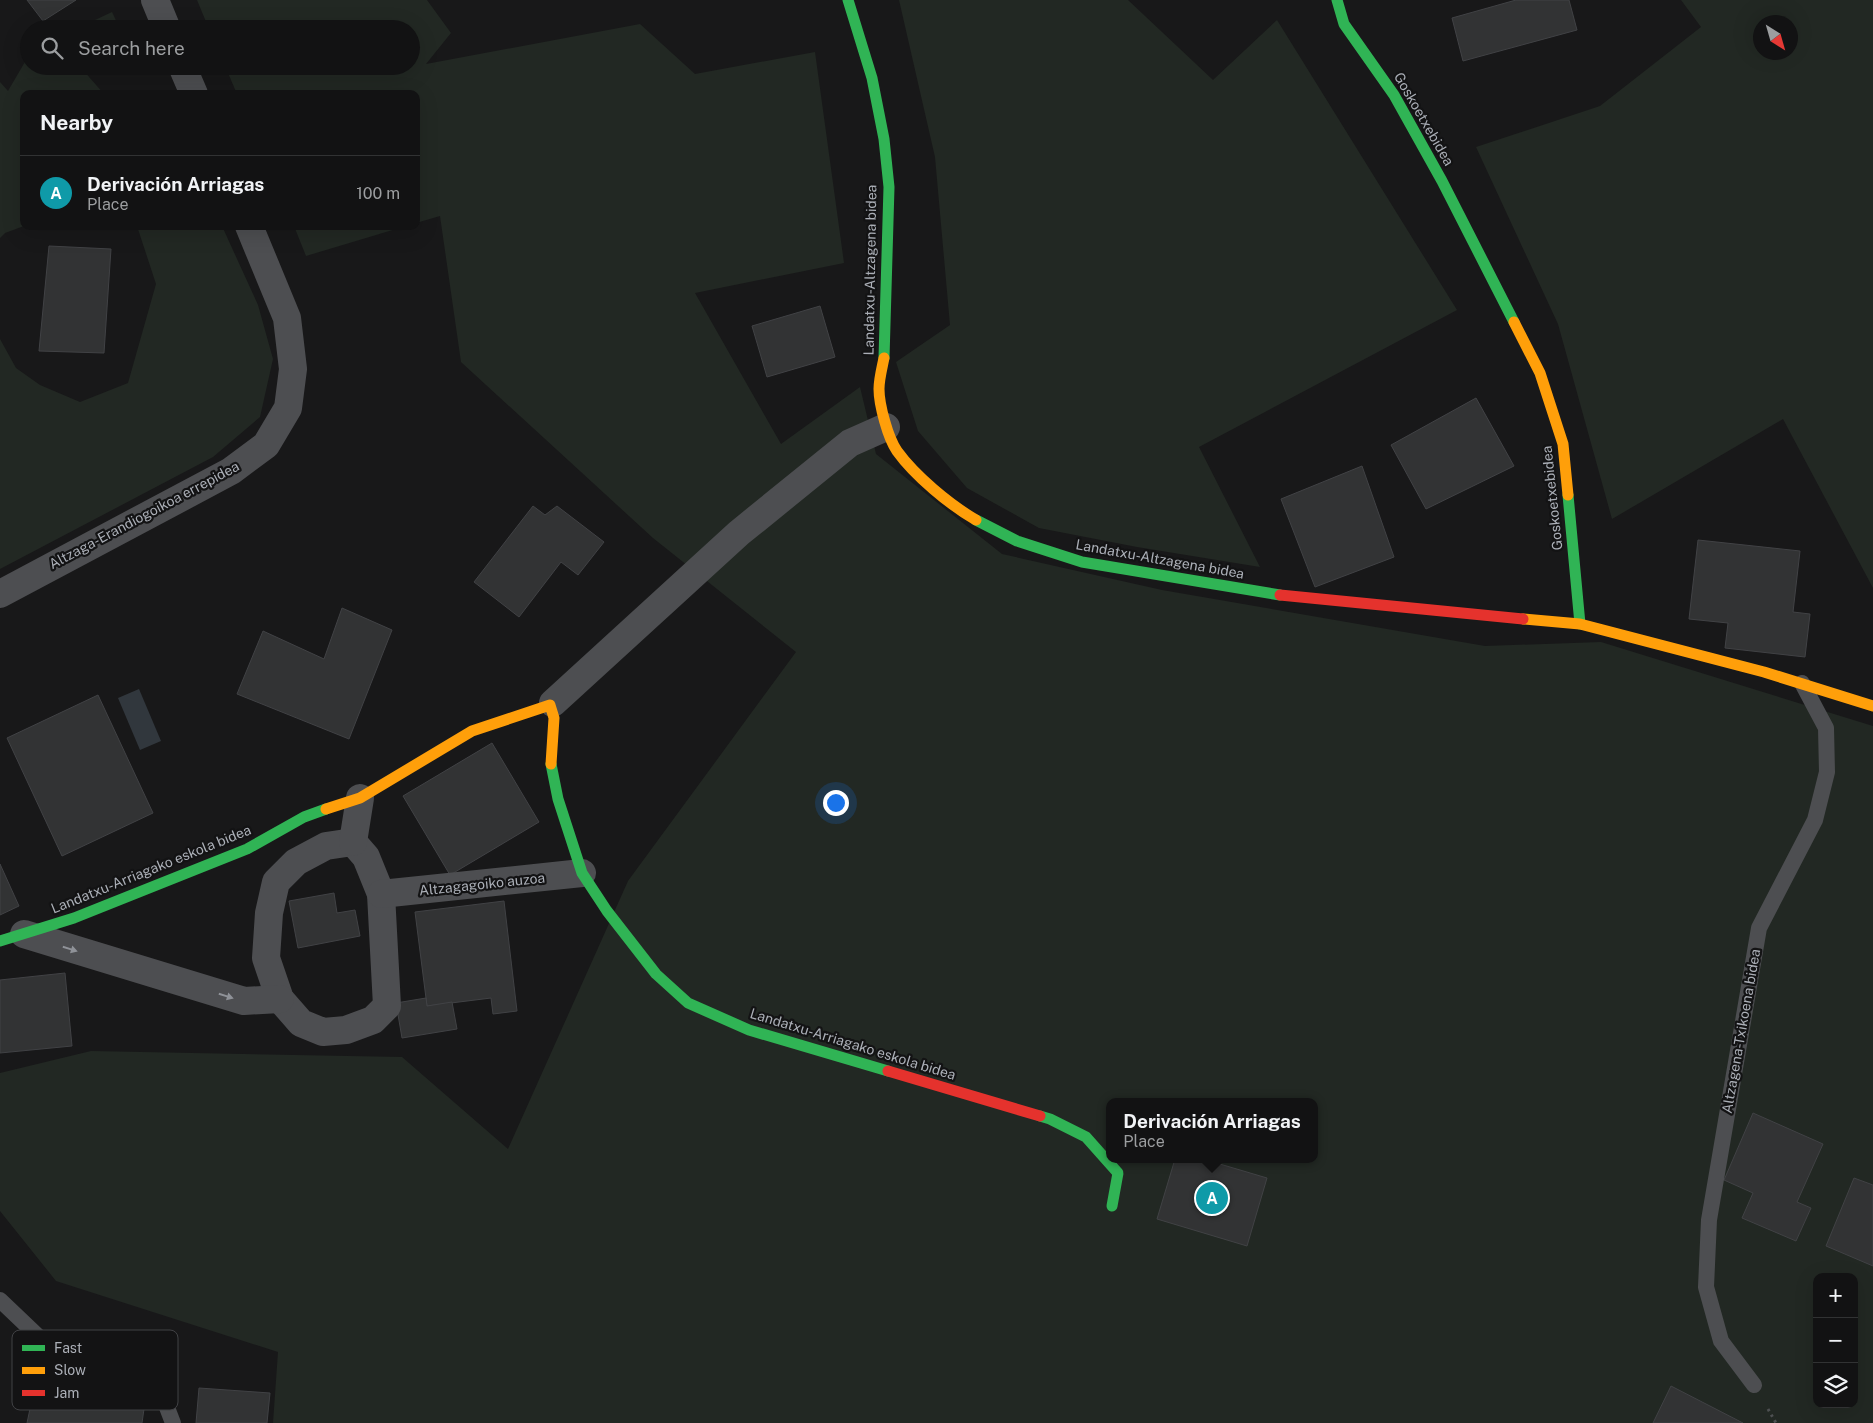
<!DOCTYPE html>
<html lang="en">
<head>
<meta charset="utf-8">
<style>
	body { margin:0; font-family:"Public Sans",sans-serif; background:#1b1b1c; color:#f1f3f6 }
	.controls { position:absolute; right:15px; bottom:15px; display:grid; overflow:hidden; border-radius:10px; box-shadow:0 5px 20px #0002 }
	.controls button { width:45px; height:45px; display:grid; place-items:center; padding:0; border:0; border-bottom:1px solid #313233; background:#121213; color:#f1f3f6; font:25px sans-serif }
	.compass { position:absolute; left:1753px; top:15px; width:45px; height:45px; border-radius:50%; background:#121213; box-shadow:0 5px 20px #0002; rotate:143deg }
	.you { position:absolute; left:835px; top:802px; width:18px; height:18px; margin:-12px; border:4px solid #fff; border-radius:50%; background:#1a73e8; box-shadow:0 0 0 8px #1a73e833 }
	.badge { display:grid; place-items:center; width:32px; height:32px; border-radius:50%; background:#8c9099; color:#fff; font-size:16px; font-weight:700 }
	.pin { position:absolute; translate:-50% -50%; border:2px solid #fff; box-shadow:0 1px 5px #0006 }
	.popup { position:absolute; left:1106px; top:1098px; width:212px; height:65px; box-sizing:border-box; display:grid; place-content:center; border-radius:10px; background:#121213; filter:drop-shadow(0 1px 4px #0005); font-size:16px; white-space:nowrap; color:#9c9ea0 }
	.popup b { font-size:19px; color:#f1f3f6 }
	.popup::after { content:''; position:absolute; left:50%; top:100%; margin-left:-10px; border:10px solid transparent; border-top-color:#121213 }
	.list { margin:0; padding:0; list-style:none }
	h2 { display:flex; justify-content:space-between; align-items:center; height:65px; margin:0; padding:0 20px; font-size:21px }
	h2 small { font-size:16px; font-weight:400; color:#9c9ea0 }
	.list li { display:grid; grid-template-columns:32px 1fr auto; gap:15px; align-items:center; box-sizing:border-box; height:75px; padding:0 20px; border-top:1px solid #313233 }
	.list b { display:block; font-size:19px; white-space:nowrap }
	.list p { margin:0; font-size:16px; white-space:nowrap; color:#9c9ea0 }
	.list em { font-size:16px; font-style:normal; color:#9c9ea0 }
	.icon { flex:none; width:28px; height:28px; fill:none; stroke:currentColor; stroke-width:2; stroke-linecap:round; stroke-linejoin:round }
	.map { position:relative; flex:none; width:1873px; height:1423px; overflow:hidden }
	.search { position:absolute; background:#121213; box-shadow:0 5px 20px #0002; left:20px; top:20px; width:400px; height:55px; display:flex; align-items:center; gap:12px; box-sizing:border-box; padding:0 18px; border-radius:28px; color:#9c9ea0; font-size:19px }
	.panel { position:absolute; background:#121213; box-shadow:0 5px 20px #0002; left:20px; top:90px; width:400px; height:140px; border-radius:10px }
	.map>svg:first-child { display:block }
	.green { fill:#222823; fill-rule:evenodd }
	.water { fill:#31373d }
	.building { fill:#323334; stroke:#414245 }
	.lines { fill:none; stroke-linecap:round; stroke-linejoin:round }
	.path { stroke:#4e5052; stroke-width:3; stroke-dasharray:2.5 4; stroke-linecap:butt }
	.lane { stroke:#4d4e51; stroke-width:16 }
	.street { stroke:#4d4e51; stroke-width:28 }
	.fast { stroke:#30b455; stroke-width:11 }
	.slow { stroke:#ff9f0a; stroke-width:11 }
	.jam { stroke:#e5322d; stroke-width:11 }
	.oneway { fill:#8f9298 }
	.labels { text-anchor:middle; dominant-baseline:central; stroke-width:4.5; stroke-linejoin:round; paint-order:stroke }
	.street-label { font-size:14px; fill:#abafb7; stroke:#131314 }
	.key { fill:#131314; stroke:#414245; stroke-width:1 }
	.key-label { font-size:14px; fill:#abafb7 }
</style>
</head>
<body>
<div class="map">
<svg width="1873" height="1423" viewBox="0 0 1873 1423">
	<rect width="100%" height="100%" fill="#181819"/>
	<!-- green -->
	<g class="green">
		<path d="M197,0H427L451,33L426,64L640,24L695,74L815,52L844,263L695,293L781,444L860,387L876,454L1002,554L1162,590L1485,646L1601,642L1873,726V1423H273L278,1352L56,1281L0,1211V1073L91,1051L402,1057L508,1149L628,881L796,652L653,538L461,362L440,216L416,223V94H237L225,66H411V29H209ZM1110,1102H1314V1159H1110ZM1817,1277H1854V1404H1817Z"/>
		<polygon points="899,0 1128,0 1213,80 1277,20 1457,310 1199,447 1260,567 1137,547 1039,528 967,488 918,431 896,362 950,325 935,157"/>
		<path d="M1681,0H1873V588L1783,419L1612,519L1558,324L1476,147L1600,106L1701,27ZM1760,22H1790V52H1760Z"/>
		<polygon points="112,12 120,29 76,29"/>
		<polygon points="29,55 29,66 86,66 82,69 104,94 24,94 24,226 5,233 0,238 0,82 8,91"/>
		<polygon points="137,226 222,226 258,305 273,359 260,417 213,457 0,569 0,339 16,368 40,385 80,402 128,383 156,284"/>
		<polygon points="294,226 406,226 306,256"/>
	</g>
	<!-- water -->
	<polygon class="water" points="139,689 161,741 140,750 118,698"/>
	<!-- building -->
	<g class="building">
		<polygon points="27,0 76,0 43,21"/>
		<polygon points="1516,0 1569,0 1577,30 1463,61 1452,18"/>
		<polygon points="49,246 111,249 104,353 39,351"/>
		<polygon points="820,306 835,357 767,377 752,326"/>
		<polygon points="1476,398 1514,466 1426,509 1391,445"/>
		<polygon points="1362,466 1394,557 1315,587 1281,499"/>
		<polygon points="533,506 545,515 557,506 604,542 578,575 561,562 519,617 474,582"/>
		<polygon points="1698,540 1800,551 1793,612 1810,614 1805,657 1725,648 1728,623 1689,619"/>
		<polygon points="342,608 392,630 349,739 237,694 263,631 324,659"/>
		<polygon points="98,695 153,813 62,856 7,738"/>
		<polygon points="492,743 539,822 450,875 403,796"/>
		<polygon points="0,864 19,906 0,915"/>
		<polygon points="334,893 337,913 355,910 360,936 298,948 289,901"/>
		<polygon points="504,901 517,1011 493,1014 491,998 427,1006 415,912"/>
		<polygon points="65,973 72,1046 0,1053 0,980"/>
		<polygon points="426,998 427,1006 452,1002 457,1029 402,1038 396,1003"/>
		<polygon points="1753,1113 1823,1144 1797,1202 1811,1208 1796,1241 1742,1218 1753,1193 1724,1180"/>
		<polygon points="1175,1159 1203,1159 1267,1178 1247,1246 1157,1219"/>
		<polygon points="1854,1178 1873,1185 1873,1266 1826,1246"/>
		<polygon points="38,1371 146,1395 142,1423 27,1423"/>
		<polygon points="1671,1386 1743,1423 1653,1423"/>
		<polygon points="199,1388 270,1393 267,1423 196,1423"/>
	</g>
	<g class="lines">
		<!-- path -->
		<polyline class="path" points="1768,1409 1776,1423"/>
		<!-- lane -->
		<g class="lane">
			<polyline points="0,1300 42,1340 76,1364 163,1397 173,1423"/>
			<polyline points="1754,1385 1721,1341 1706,1287 1709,1220 1759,928 1815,820 1827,772 1826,728 1802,683"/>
		</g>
		<!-- street -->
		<g class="street">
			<polyline points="155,0 167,29"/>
			<polyline points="182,66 194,94"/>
			<polyline points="0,594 231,471 266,445 288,408 293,369 287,318 249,226"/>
			<polyline points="553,703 739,533 850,443 886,427"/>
			<polygon points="353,842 366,857 381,894 387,1006 373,1020 346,1030 323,1032 301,1023 280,999 266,958 269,913 276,882 296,862 326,846"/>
			<polyline points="353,842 360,798"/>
			<polyline points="381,894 582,873"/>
			<polyline points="24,934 244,1001 280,999"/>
		</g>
		<!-- fast -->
		<g class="fast">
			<polyline points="848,0 872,78 884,139 889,187 884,358"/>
			<polyline points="1337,0 1344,24 1394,95 1442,181 1514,322"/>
			<polyline points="1568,495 1580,624"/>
			<polyline points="976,520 1017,541 1082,562 1280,595"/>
			<polyline points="551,764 558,799 582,873 607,911 656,974 688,1003 749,1030 888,1071"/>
			<polyline points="0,941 74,918 247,849 304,817 326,809"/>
			<polyline points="1040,1116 1050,1119 1086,1137 1118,1173 1112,1206"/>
		</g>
		<!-- slow -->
		<g class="slow">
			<polyline points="1514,322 1540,373 1563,444 1568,495"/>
			<path d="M884,358C882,368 879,379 879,389C879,405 888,438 897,451C915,476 950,505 976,520"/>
			<polyline points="1523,619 1580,624 1764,672 1873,706"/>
			<polyline points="326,809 360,798 472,731 550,705 554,718 551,764"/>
		</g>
		<!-- jam -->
		<g class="jam">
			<polyline points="1280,595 1523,619"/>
			<polyline points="888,1071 1040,1116"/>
		</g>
	</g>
	<!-- one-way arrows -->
	<defs><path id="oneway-solid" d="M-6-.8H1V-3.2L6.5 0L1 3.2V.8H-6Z" transform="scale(1.25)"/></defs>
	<g class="oneway">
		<use href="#oneway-solid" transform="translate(70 949) rotate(17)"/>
		<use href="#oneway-solid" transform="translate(226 996) rotate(17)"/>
	</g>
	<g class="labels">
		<!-- street labels -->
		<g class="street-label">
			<text transform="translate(1424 119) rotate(60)">Goskoetxebidea</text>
			<text transform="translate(870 270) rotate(-89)">Landatxu-Altzagena bidea</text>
			<text transform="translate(1552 498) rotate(-96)">Goskoetxebidea</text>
			<text transform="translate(144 515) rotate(-28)">Altzaga-Erandiogoikoa errepidea</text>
			<text transform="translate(1160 559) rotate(10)">Landatxu-Altzagena bidea</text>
			<text transform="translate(151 869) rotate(-22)">Landatxu-Arriagako eskola bidea</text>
			<text transform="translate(482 884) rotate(-6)">Altzagagoiko auzoa</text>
			<text transform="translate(1741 1031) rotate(-80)">Altzagena-Txikoena bidea</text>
			<text transform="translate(853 1044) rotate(17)">Landatxu-Arriagako eskola bidea</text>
		</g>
	</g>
	<!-- legend -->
	<rect x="12" y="1330" width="166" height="80" rx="8" class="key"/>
	<rect x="22" y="1345" width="23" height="6" fill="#30b455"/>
	<rect x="22" y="1367" width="23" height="7" fill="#ff9f0a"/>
	<rect x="22" y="1390" width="23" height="6" fill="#e5322d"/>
	<g class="key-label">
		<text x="54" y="1353">Fast</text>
		<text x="54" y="1375">Slow</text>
		<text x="54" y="1398">Jam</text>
	</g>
</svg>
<div class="controls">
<button>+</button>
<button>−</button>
<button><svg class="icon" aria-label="layers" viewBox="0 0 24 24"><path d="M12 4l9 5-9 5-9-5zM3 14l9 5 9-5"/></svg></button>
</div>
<svg class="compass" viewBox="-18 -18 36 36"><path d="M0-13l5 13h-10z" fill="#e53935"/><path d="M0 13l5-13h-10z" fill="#9c9ea0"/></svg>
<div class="you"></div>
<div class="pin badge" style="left:1212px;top:1198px;background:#0f9aa8">A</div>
<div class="popup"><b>Derivación Arriagas</b>Place</div>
<div class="search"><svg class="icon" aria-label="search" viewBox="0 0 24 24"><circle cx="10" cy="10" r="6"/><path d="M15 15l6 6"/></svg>Search here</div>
<section class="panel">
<h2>Nearby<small></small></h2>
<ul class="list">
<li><span class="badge" style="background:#0f9aa8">A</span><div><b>Derivación Arriagas</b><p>Place</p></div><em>100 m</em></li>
</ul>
</section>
</div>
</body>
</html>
